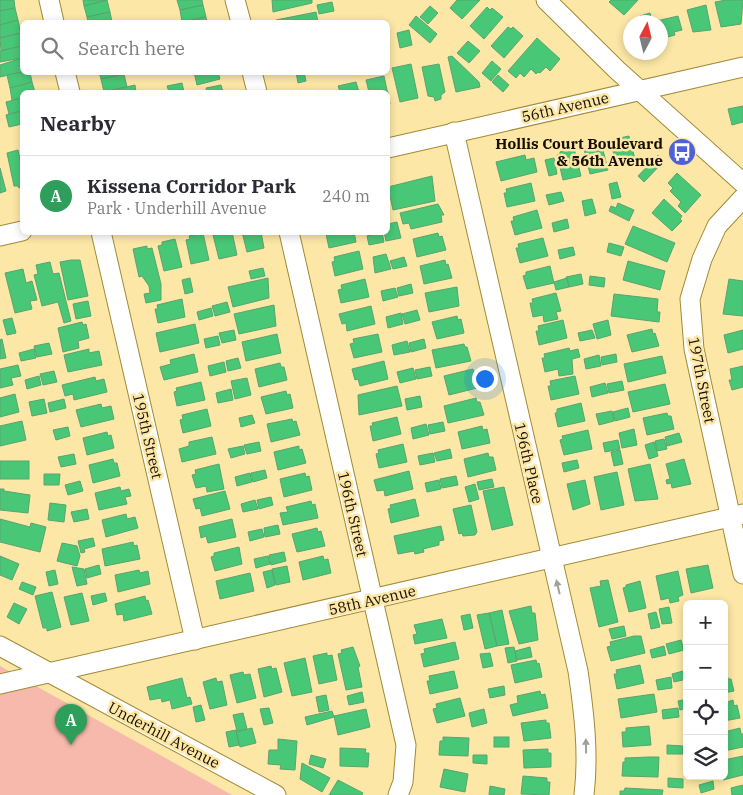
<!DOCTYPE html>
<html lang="en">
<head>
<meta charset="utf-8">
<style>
	body { margin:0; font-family:"IBM Plex Serif",serif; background:#f7f7f7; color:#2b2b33 }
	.controls { position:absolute; right:15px; bottom:15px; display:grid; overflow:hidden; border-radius:8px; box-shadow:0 2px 8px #0003 }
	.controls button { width:45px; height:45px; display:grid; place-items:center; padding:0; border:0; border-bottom:1px solid #e1e1e2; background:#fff; color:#2b2b33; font:25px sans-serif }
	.compass { position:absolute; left:623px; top:15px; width:45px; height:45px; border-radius:50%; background:#fff; box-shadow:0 2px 8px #0003; rotate:7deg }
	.you { position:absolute; left:484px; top:378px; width:18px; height:18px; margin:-12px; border:4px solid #fff; border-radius:50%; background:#1a73e8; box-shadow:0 0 0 8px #1a73e833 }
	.badge { display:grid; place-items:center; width:32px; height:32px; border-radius:50%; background:#0b8043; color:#fff; font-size:16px; font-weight:700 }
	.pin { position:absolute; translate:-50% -41px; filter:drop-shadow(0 1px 2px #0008) }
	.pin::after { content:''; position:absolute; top:26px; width:18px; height:15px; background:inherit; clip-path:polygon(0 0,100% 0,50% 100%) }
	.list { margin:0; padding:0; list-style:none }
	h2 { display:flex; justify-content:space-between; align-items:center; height:65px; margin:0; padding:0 20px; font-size:21px }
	h2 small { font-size:16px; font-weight:400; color:#7c7c81 }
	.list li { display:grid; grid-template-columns:32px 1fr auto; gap:15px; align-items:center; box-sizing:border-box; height:80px; padding:0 20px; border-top:1px solid #e1e1e2 }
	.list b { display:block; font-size:19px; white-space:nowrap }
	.list p { margin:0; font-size:16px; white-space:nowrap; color:#7c7c81 }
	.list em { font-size:16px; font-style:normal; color:#7c7c81 }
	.icon { flex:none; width:28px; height:28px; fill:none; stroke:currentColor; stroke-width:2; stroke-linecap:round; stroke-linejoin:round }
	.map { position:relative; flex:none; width:743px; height:795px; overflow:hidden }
	.search { position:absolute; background:#fff; box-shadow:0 2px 8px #0003; left:20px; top:20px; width:370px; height:55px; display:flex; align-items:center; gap:12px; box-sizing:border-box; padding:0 18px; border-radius:8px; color:#7c7c81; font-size:19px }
	.panel { position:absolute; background:#fff; box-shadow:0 2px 8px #0003; left:20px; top:90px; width:370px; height:145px; border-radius:8px }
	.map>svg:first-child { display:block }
	.green { fill:#f6b9ac }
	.building { fill:#48c776; stroke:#5aa370 }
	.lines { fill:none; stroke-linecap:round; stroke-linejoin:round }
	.street-casing { stroke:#a28935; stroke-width:21 }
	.street { stroke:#fff; stroke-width:19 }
	.oneway { fill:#a29f99 }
	.labels { text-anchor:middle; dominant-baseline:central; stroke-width:5; stroke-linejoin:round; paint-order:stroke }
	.street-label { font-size:15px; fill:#170f00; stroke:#fce7a6 }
	.poi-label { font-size:15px; font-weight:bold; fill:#170f00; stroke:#fce7a6; text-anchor:end }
</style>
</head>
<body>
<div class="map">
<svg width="743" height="795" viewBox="0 0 743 795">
	<rect width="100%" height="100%" fill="#fce7a6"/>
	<!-- green -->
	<polygon class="green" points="0,666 232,795 0,795"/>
	<!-- building -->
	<g class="building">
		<polygon points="0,0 14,0 15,8 0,11"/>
		<polygon points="83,0 107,0 84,6"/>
		<polygon points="107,0 110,12 87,17 84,6"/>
		<polygon points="177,0 202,0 203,5 180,10"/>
		<polygon points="272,0 312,0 312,3 273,12"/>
		<polygon points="457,0 480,0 462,19 450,8"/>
		<polygon points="611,0 638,0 624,15 609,2"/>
		<polygon points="726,0 743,0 741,24 721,27 715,2"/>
		<polygon points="332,2 334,11 319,14 317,5"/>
		<polygon points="203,5 206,17 182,22 180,10"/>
		<polygon points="706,5 711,30 693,32 687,10"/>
		<polygon points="430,6 438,13 428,24 420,17"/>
		<polygon points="487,7 490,10 492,8 503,17 484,39 470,26"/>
		<polygon points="15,8 18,20 0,25 0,11"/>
		<polygon points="110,12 112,22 88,22 87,17"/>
		<polygon points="316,12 318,22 277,22 276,20"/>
		<polygon points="650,13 652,22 678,16 682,30 674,32 675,35 660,39 660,22 642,22 640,16"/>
		<polygon points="416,16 437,34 430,43 409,25"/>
		<polygon points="206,17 207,22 182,22"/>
		<polygon points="18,20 21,33 0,38 0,25"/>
		<polygon points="508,27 511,29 513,27 523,36 504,58 491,46"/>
		<polygon points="409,30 412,45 400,48 397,33"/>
		<polygon points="21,33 22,46 1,51 0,38"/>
		<polygon points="537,38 560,59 550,71 546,67 540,73 538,72 536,74 531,69 524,77 520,73 516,78 508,71"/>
		<polygon points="468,41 480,51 469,63 457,53"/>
		<polygon points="22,46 22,58 0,62 0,51"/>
		<polygon points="452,56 479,82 480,87 456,92 448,57"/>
		<polygon points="22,58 22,72 0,77 0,65"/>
		<polygon points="492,61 501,69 491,81 482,73"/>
		<polygon points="411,64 418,98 400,102 392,68"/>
		<polygon points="439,64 445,92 441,95 441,99 435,101 434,97 428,96 422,67"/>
		<polygon points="22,72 30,72 32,82 10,88 7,75"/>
		<polygon points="99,72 124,72 124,74 101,79"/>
		<polygon points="194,72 218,72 220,79 197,85"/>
		<polygon points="296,72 304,72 306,81 298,83"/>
		<polygon points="124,74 127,87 104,92 101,79"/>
		<polygon points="498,75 509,85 503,92 492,82"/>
		<polygon points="384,76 390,104 388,104 388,92 369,92 366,80"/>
		<polygon points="32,82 35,92 22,92 22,98 12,100 10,88"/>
		<polygon points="356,82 359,92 340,92 338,86"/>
		<polygon points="182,83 184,92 169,92 167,86"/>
		<polygon points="135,85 136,92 104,92"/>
		<polygon points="221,85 223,92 207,92 206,88"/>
		<polygon points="22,98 22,111 9,114 6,102"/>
		<polygon points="743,106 743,122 732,125 728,109"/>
		<polygon points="22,111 22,124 9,127 6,115"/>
		<polygon points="629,136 636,163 617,168 611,143 616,142 615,139"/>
		<polygon points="601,142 608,170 590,174 584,149 589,148 588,145"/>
		<polygon points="574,148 581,176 563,180 557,155 560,154 560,152"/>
		<polygon points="18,150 20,159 22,158 22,187 19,188 18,186 14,186 7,153"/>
		<polygon points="525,155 526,160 534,158 537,172 501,181 496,162"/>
		<polygon points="658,155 664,161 644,182 638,176"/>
		<polygon points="554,158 557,174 549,176 545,160"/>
		<polygon points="0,168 6,191 0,193"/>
		<polygon points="677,173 701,195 685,213 678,206 681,202 670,191 673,188 668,183"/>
		<polygon points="432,176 435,201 393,210 388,187"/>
		<polygon points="617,182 621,197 612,199 609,184"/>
		<polygon points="531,183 535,201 507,207 504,193 507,193 506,189"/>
		<polygon points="561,192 564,201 549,205 546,195"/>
		<polygon points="592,199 596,213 585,216 582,201"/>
		<polygon points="664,199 682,216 680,219 682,221 672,231 652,213"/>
		<polygon points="618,203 634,210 629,221 609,211 611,206 616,208"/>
		<polygon points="438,204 444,215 441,215 442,222 411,229 409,223 403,224 400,213"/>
		<polygon points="537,210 542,228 515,235 511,221 514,221 513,217"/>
		<polygon points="567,219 569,228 554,232 552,223"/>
		<polygon points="397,222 401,238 386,241 384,232 388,232 388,224"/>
		<polygon points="633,226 675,243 667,262 625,244"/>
		<polygon points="217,232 232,232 237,255 219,259 213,235"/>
		<polygon points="242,232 261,232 264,248 247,252"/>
		<polygon points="328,232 354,232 356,242 329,248 326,234"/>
		<polygon points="382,232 384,242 369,245 367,236"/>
		<polygon points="203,233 209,260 191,264 186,240 190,239 189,236"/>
		<polygon points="438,233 439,237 442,236 446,250 417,257 413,239"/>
		<polygon points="543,238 548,256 520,263 516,248 519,248 518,244"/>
		<polygon points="175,239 182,267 164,271 158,246 162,245 162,242"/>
		<polygon points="609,243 624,247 621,256 607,252"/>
		<polygon points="147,246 147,249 152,248 161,284 161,300 146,303 144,294 150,293 149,286 142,276 139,277 133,249"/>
		<polygon points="573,247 575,255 560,259 558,250"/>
		<polygon points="359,251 363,269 335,276 332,262 335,261 334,257"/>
		<polygon points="386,254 391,269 375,273 373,257"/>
		<polygon points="404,257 407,266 393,269 390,261"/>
		<polygon points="71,260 80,260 88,296 68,300 60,262"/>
		<polygon points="445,260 446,265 448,264 452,278 424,284 420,266"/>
		<polygon points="628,261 665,271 660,290 623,280"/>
		<polygon points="50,262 53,274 59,273 71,321 64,323 58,302 42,306 34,275 38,274 36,265"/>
		<polygon points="550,266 554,283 527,289 523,276 526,275 526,272"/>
		<polygon points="263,268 265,276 251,279 249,271"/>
		<polygon points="23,269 26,283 32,281 37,300 30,301 32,309 15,313 5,273"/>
		<polygon points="581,274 583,284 569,287 566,277"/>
		<polygon points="590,276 605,278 604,287 589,285"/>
		<polygon points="190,278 193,292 185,294 182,280"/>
		<polygon points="268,278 269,298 233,307 228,287"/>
		<polygon points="567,278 569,287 556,290 554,282"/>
		<polygon points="365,279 369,297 341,303 338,290 342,289 341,285"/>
		<polygon points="729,279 743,281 743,316 723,314"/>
		<polygon points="411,284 413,293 399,296 397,288"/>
		<polygon points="457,287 459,306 429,312 425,293"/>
		<polygon points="395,288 398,297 383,301 381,291"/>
		<polygon points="556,293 561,311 556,312 558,319 544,322 543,315 533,317 530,303 533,303 532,299"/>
		<polygon points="614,294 658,299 657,312 660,312 659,322 611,316"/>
		<polygon points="182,299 185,317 158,323 155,309 158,309 157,305"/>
		<polygon points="88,301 91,316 76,319 73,304"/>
		<polygon points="227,302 230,312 215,316 212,306"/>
		<polygon points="274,305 276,326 239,334 234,314"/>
		<polygon points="371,306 375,324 347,331 346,323 342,324 339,314"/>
		<polygon points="211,308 213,316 199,320 197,312"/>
		<polygon points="417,310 420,320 405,324 402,314"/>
		<polygon points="401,313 403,324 388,328 386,317"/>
		<polygon points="457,316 458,320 461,319 464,333 437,339 432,322"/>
		<polygon points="12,318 16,333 7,335 3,320"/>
		<polygon points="563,320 567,338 539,345 536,331 539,331 538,326"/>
		<polygon points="608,320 611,335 597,339 593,324"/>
		<polygon points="82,322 83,325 86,324 89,338 78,341 79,348 63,352 58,328"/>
		<polygon points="195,324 199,343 160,352 156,333"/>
		<polygon points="652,329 653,334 655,333 659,346 632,352 627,335"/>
		<polygon points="234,330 236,340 222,343 219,333"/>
		<polygon points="592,330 595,338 580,341 578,333"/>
		<polygon points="743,330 743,349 728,353 724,335"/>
		<polygon points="277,334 281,353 246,361 242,342"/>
		<polygon points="378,334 382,352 354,358 350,344 354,343 353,339"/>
		<polygon points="218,336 220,345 206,348 204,339"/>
		<polygon points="2,339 6,358 0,359 0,340"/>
		<polygon points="424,339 426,348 411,352 409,343"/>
		<polygon points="407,341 410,352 394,355 392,345"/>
		<polygon points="49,343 52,354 37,357 34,346"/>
		<polygon points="464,344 465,347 467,347 471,361 436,368 432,350"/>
		<polygon points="569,348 570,351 578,349 580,357 572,359 573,374 559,376 558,369 545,372 542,358 545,358 544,354"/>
		<polygon points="34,349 36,358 21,361 19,353"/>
		<polygon points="89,349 89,353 99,351 102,365 68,372 64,355"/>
		<polygon points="194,354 198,372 164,380 160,367 171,364 170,360"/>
		<polygon points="616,354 617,362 602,365 601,357"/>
		<polygon points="599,355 601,366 586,369 584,359"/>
		<polygon points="662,356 666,373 628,382 624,364"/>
		<polygon points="238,358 241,368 228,371 226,361"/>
		<polygon points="384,361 388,379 360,386 358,379 355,380 352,369"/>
		<polygon points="224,362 226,372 210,376 208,366"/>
		<polygon points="280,363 281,367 284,367 287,380 259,387 255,369"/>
		<polygon points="18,365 21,376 11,378 13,385 0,388 0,369"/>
		<polygon points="743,366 743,387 732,390 729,380 732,380 730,369"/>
		<polygon points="430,367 432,376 417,379 415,370"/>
		<polygon points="413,368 416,379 400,383 397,372"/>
		<polygon points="473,369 477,388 449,395 444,376"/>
		<polygon points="54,371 57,382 43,385 40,374"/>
		<polygon points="39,376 41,385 27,389 25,380"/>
		<polygon points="575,376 579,394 551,400 548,386 551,386 550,381"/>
		<polygon points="95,377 96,381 104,379 107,392 74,400 73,394 65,396 62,385"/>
		<polygon points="247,378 251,395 235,399 231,381"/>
		<polygon points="622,381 624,390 609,393 607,384"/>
		<polygon points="201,382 205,400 177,406 174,392 177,391 176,388"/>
		<polygon points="605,383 608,393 592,397 590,387"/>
		<polygon points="665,384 670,404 633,412 628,392"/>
		<polygon points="397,386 402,406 359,415 358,395"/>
		<polygon points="231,389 233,400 218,403 216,393"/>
		<polygon points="286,391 287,395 290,394 293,408 266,414 261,397"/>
		<polygon points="15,394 19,412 0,417 0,398"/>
		<polygon points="420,396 422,407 407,410 405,399"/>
		<polygon points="476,398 477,402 480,402 484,415 448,423 444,406"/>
		<polygon points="44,399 47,413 32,416 29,402"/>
		<polygon points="64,399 66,408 50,412 48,403"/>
		<polygon points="581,403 585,421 558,427 555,413 557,413 557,409"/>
		<polygon points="101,404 102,408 111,406 114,419 81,427 76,410"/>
		<polygon points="628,408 630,417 615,421 613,412"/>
		<polygon points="207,409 211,426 183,433 180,420 183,419 182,415"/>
		<polygon points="612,411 614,421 599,425 596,414"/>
		<polygon points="667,413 668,416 671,416 674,429 647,435 643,418"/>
		<polygon points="252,415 255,423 241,427 239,418"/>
		<polygon points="397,417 401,434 373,441 370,426 373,426 372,423"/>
		<polygon points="292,419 293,422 296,421 300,435 271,442 267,424"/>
		<polygon points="22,421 26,440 0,446 0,426"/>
		<polygon points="443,422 445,431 430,434 428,425"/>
		<polygon points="426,424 429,435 413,439 411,428"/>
		<polygon points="482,426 483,430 487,429 490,443 462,449 458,432"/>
		<polygon points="68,427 70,436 56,440 53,430"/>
		<polygon points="634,429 637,445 622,448 619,433"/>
		<polygon points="588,430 592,449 564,455 560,440 563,439 562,436"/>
		<polygon points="107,432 108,436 111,435 114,448 87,455 83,438"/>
		<polygon points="679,433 682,442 667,446 665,437"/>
		<polygon points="212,437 216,454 182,462 179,449 189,446 189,442"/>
		<polygon points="664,439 667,449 657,451 655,441"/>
		<polygon points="618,440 620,449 605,452 603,443"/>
		<polygon points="259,442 261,451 247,454 244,445"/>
		<polygon points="654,442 658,456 649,459 645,445"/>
		<polygon points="403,444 407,462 379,468 376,454 379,453 378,450"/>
		<polygon points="243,446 245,454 231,458 228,449"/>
		<polygon points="299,446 299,450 302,449 306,463 278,470 274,452"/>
		<polygon points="450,449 452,458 437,461 434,453"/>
		<polygon points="620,450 623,464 614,466 611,452"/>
		<polygon points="433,453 435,462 420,465 418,456"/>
		<polygon points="488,453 489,457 493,457 496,470 468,477 464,459"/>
		<polygon points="74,454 76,464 61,467 58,457"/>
		<polygon points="113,459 114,463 117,463 120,476 93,483 89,465"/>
		<polygon points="684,459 691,484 672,488 671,483 667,484 666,480 670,479 666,464"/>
		<polygon points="577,460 579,468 564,472 562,463"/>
		<rect x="0" y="461" width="29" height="18"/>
		<polygon points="219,464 224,489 207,492 206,486 196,488 192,475 196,474 195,470"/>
		<polygon points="650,464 658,499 635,501 628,469"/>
		<polygon points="265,470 267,478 253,482 251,473"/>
		<polygon points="409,471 413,489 385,496 384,490 377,491 374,480"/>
		<polygon points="617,472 624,505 601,510 594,477"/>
		<polygon points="250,473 252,482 237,486 235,477"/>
		<polygon points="305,473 306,477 309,476 312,490 284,497 280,479"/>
		<polygon points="44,474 60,474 59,485 44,485"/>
		<polygon points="456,476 458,485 442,488 440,479"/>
		<polygon points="492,479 494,487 479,490 477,482"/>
		<polygon points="439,480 441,489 427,492 425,483"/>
		<polygon points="585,480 590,504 573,510 567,484"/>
		<polygon points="80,481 83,491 68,495 65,485"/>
		<polygon points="475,484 479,499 469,502 465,487"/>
		<polygon points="120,487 121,491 129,489 131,496 125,497 127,504 99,510 95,493"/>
		<polygon points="504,487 513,525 492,530 483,491"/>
		<polygon points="0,489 4,489 4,491 30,495 28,513 0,510"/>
		<polygon points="225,491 230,509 202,516 200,508 196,509 193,499"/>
		<polygon points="271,497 273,505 259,509 257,500"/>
		<polygon points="415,499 419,516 391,523 388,509 391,508 390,505"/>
		<polygon points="255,500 258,509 243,512 241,504"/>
		<polygon points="311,501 312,505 315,504 318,518 283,525 280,513 288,512 286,507"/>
		<polygon points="50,503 66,505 64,522 48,520"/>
		<polygon points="471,505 477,532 475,535 463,536 462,533 459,534 453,509"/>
		<polygon points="87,509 89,519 74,522 71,512"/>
		<polygon points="126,514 127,519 135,517 138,528 106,537 102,520"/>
		<polygon points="0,519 30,527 31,523 46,527 40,552 0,542"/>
		<polygon points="232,519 236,537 208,543 206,536 201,538 199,527"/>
		<polygon points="278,525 280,534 265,537 264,528"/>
		<polygon points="441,526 444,540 439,541 439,545 423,549 424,552 415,554 414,551 398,554 394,536"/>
		<polygon points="317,528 318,532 321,531 325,546 297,552 292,534"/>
		<polygon points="262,529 264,537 250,541 248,532"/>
		<polygon points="93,538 95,546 84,549 85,552 81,553 78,541"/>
		<polygon points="133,542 134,546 137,545 140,559 105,566 102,549"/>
		<polygon points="62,543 77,546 80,556 77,566 57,561"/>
		<polygon points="239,547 242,564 215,571 211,557 214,556 214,553"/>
		<polygon points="284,552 286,561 271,565 269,555"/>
		<polygon points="0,556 19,564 12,580 0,575"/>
		<polygon points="268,556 270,564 256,568 254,559"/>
		<polygon points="323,556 324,560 328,559 331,573 303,580 299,562"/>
		<polygon points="99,565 101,574 87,578 85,569"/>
		<polygon points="708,565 713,588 691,593 686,569"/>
		<polygon points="287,566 290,582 276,585 272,569"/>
		<polygon points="72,567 84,569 87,584 77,586"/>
		<polygon points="55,570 58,584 49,586 46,572"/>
		<polygon points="139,570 140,573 148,571 150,584 118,592 115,575"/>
		<polygon points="272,570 275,585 267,588 263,572"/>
		<polygon points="678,571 683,595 678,597 679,601 670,603 669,598 661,600 656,576"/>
		<polygon points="250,573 254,591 220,599 216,581"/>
		<polygon points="608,580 618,622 599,627 590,588 601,586 600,581"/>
		<polygon points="640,581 646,608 629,612 623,588 626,587 626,585"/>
		<polygon points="22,582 36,587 33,595 19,589"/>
		<polygon points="52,592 61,627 47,631 47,628 43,628 35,596"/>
		<polygon points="82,593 89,621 71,625 64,597"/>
		<polygon points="105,593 107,601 93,605 91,596"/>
		<polygon points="145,596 146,601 148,600 152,614 124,621 123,614 117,615 115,604"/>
		<polygon points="14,603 27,609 19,624 7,617"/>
		<polygon points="531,606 532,613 535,613 538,640 519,644 509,611"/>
		<polygon points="669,607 672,623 662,624 659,609"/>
		<polygon points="502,610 509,644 497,646 489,613"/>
		<polygon points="656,612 660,627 651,629 648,614"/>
		<polygon points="489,613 497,646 485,649 477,615"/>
		<polygon points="470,614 473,628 464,630 461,616"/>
		<polygon points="442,619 447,638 415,644 413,635 417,634 414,625"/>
		<polygon points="624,626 626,636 612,639 609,629"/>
		<polygon points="634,636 641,636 645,653 611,661 607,647 611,646 610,642"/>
		<polygon points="681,640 684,650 669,654 666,644"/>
		<polygon points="455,642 459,659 424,667 421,654 425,653 424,649"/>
		<polygon points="664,646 666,655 652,658 650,650"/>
		<polygon points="353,647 360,666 358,667 362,687 346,690 338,654 342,653 341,650"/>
		<polygon points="514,647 517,661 508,663 505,648"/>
		<polygon points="530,647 532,657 517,660 515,651"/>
		<polygon points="327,653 327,656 332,655 337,680 319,684 313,656"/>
		<polygon points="490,653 493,666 483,668 480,654"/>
		<polygon points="305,658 312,692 292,696 284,663"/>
		<polygon points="536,660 537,664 539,663 542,677 515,683 511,665"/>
		<polygon points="640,665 644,683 617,689 614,674 617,674 616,670"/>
		<polygon points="271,666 272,669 276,668 282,692 264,697 258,669"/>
		<polygon points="687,670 687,679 674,682 672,674"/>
		<polygon points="454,671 458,688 430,694 427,681 430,681 429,676"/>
		<polygon points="243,672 244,675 250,674 256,698 237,703 230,675"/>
		<polygon points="727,673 728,679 731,679 734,691 724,693 724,674"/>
		<polygon points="671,677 672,688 658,690 656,680"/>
		<polygon points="182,678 187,698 190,697 192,704 172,709 170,700 162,702 161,698 150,700 147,687"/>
		<polygon points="216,678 217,682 222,681 227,705 210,709 203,682"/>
		<polygon points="504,686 505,695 490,698 488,689"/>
		<polygon points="540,691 541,695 545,694 548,708 513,716 510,705 518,703 517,696"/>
		<polygon points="362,692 364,702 349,705 347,696"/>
		<polygon points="654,694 657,712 621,718 618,699"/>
		<polygon points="326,695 329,710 319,712 316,697"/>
		<polygon points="460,698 465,716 437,723 433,709 437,708 436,704"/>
		<polygon points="687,699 687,708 680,710 678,701"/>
		<polygon points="733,700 734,706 737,705 740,718 724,721 724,703"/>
		<polygon points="201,705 205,720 196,722 193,707"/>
		<polygon points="269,708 273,723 264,725 260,709"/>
		<polygon points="678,708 679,717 663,719 662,710"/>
		<polygon points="366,709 370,727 338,735 334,716"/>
		<polygon points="484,709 487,723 472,727 469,713"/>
		<polygon points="332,711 334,717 307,725 305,717"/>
		<polygon points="243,713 247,729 237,731 233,715"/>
		<polygon points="546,720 546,723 549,723 551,738 524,741 521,723"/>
		<polygon points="649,726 651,745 623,747 622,732 626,732 626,728"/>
		<polygon points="252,728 256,743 240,747 236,732"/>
		<polygon points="740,728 741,734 743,734 743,747 724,751 724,732"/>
		<polygon points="236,730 239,745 229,747 226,732"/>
		<polygon points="443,737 469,738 468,756 439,755 440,741 443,741"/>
		<rect x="494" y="737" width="15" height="10"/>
		<polygon points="278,739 297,741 295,770 280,769 281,765 268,764 269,750 278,750"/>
		<polygon points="667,745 683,746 683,754 667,754"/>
		<polygon points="340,748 366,749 365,753 369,753 368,767 340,766"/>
		<polygon points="548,749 548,753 551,753 551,767 524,768 523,750"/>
		<polygon points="311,755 326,759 323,768 309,764"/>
		<polygon points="473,755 487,755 487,764 473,763"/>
		<polygon points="743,756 743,775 723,780 724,760"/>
		<polygon points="649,757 659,757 658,777 622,776 623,762 625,762 625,758"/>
		<polygon points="302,763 330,778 322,792 300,779"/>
		<polygon points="444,769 468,774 465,792 440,787"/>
		<polygon points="523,776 547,778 547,782 550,782 549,795 521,794"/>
		<polygon points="668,778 683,779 683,788 668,787"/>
		<polygon points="338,780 363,793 362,795 329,795"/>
		<polygon points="713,781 714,789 701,793 699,785"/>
		<polygon points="743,785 743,795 732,795 731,788"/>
		<polygon points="490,786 505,789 504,795 489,795"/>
		<polygon points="625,788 663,790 662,795 620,795 620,791 624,791"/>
	</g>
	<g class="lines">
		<defs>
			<g id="street">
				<polyline points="49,0 54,22"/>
				<polyline points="235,0 241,22"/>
				<polyline points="546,0 617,70 743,183"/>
				<polyline points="65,72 70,92"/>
				<polyline points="252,72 257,92"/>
				<path d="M454,132L578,671C584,712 589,754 584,795"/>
				<polyline points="388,148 743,67"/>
				<polyline points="743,198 717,226 702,259 690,299 694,349 743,574"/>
				<polyline points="101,232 195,640"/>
				<polyline points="289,232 406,745 403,782 398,795"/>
				<polyline points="0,236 22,231"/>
				<polyline points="0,646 276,795"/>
				<polyline points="0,684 743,514"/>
			</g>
		</defs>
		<!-- street casing -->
		<use href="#street" class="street-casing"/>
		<!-- street -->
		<use href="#street" class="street"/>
	</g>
	<!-- one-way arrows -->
	<defs><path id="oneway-solid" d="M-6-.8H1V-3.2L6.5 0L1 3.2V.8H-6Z" transform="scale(1.25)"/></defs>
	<g class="oneway">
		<use href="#oneway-solid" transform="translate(558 587) rotate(-103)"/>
		<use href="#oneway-solid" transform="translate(586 746) rotate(-91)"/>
	</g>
	<!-- icons -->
	<defs>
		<symbol id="bus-disc" viewBox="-11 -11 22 22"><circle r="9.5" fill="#4e61d7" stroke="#fce7a6"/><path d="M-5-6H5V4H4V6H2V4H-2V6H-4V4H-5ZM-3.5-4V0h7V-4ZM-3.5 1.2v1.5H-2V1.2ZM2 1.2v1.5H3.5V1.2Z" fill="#fff"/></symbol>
	</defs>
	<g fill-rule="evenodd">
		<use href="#bus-disc" x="666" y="136" width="32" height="32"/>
	</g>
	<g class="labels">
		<!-- street labels -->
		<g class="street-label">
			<text transform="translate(565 107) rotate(-13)">56th Avenue</text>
			<text transform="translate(702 380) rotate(79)">197th Street</text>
			<text transform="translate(148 436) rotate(77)">195th Street</text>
			<text transform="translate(529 463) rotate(77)">196th Place</text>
			<text transform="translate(353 514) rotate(77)">196th Street</text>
			<text transform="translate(372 600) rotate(-13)">58th Avenue</text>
			<text transform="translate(164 735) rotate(28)">Underhill Avenue</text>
		</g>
		<!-- poi labels -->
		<g class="poi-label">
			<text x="663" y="143">Hollis Court Boulevard<tspan x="663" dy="17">&amp; 56th Avenue</tspan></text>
		</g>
	</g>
</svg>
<div class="controls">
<button>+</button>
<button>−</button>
<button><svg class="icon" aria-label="locate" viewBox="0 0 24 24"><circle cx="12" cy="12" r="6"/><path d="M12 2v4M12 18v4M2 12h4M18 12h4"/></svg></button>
<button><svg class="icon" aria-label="layers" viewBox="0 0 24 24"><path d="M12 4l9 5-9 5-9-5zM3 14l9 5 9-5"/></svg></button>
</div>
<svg class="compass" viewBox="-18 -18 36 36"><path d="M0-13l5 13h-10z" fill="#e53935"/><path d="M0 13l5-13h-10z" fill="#7c7c81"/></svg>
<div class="you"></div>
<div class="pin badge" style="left:71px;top:745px;background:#2e9e5b">A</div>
<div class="search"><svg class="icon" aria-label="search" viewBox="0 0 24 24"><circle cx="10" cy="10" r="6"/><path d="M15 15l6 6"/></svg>Search here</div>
<section class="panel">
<h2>Nearby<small></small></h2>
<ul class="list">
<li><span class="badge" style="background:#2e9e5b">A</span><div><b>Kissena Corridor Park</b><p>Park · Underhill Avenue</p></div><em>240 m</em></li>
</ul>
</section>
</div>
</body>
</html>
